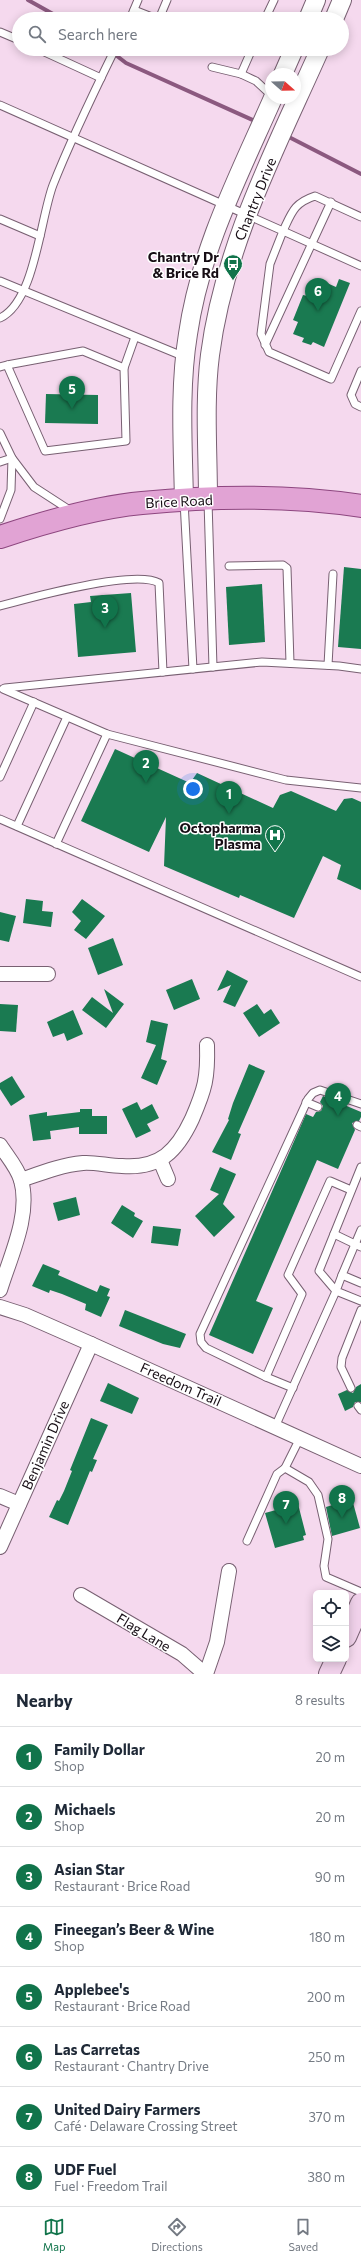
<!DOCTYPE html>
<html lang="en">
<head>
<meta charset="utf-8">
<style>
	body { margin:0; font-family:Commissioner,sans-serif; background:#f2f2f3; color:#1f2937 }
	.controls { position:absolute; right:12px; bottom:12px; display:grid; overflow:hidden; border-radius:6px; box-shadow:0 2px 10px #0003 }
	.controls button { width:36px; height:36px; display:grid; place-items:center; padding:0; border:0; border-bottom:1px solid #e0e1e3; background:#fff; color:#1f2937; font:20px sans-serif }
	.compass { position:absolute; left:265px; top:68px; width:36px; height:36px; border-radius:50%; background:#fff; box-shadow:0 2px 10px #0003; rotate:110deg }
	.you { position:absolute; left:193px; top:789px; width:14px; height:14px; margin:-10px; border:3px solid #fff; border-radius:50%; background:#1a73e8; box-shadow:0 0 0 6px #1a73e833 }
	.badge { display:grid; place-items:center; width:26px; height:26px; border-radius:50%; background:#11744b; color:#fff; font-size:13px; font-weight:700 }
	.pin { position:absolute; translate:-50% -33px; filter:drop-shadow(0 1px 2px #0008) }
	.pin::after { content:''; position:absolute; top:21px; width:14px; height:12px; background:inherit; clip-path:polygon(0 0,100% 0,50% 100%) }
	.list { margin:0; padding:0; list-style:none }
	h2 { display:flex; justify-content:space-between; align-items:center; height:52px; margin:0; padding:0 16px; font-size:17px }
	h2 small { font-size:13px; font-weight:400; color:#747a83 }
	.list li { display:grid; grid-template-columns:26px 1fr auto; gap:12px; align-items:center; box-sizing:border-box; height:60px; padding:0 16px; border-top:1px solid #e0e1e3 }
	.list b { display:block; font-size:15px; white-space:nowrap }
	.list p { margin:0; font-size:13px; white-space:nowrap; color:#747a83 }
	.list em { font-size:13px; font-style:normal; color:#747a83 }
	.icon { flex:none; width:22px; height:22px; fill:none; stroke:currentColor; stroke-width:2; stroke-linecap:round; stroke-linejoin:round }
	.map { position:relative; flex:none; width:361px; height:1674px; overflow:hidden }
	.search { position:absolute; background:#fff; box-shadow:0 2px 10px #0003; left:12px; right:12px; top:12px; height:44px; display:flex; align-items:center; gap:10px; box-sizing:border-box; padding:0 14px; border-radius:22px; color:#747a83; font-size:15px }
	.sheet { height:532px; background:#fff }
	nav { display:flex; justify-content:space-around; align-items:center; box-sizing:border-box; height:56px; border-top:1px solid #e0e1e3; background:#fff; font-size:11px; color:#747a83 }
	nav a { display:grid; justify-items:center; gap:2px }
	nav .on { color:#11744b }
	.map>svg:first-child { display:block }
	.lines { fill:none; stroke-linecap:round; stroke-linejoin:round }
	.stream { stroke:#8b597f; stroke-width:4 }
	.building { fill:#1a7a51 }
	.service-casing { stroke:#786072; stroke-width:9 }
	.minor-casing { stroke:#786072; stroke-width:16 }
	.tertiary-casing { stroke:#786072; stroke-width:20 }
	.secondary-casing { stroke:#786072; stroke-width:22 }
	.primary-casing { stroke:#8d467f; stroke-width:24 }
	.service { stroke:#fff; stroke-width:7 }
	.minor { stroke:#fff; stroke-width:14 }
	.tertiary { stroke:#fff; stroke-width:18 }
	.secondary { stroke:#f0d1ea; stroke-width:20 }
	.primary { stroke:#e1a3d4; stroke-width:22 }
	.labels { text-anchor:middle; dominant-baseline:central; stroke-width:3; stroke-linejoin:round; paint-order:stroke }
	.street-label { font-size:14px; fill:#160d14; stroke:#fff }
	.poi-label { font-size:14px; font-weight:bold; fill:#160d14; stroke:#fff; text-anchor:end }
</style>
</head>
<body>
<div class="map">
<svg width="361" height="1674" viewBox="0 0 361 1674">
	<rect width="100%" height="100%" fill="#f5d9ee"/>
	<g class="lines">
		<!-- stream -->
		<g class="stream">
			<polyline points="28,0 62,19"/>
			<polyline points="108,49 126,63 257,122"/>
			<polyline points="285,135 361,174"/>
		</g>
	</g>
	<!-- building -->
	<g class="building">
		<polygon points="339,279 350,283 324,347 313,342 311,345 302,342 304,338 293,334 298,322 293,320 303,295 312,297 320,280 336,287"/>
		<polygon points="46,394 98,395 98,424 45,423"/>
		<polygon points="344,567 361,569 361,649 338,647"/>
		<polygon points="262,584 265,642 229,645 226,587"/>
		<polygon points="131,593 136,652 78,657 74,604 91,602 90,596"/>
		<polygon points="115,749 190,783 197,773 273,808 280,795 291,791 336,811 344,799 352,798 361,802 361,890 337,879 341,865 323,856 294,918 240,895 239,898 164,866 166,817 149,852 81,821"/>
		<polygon points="26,899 43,901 42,911 53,912 51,927 23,923"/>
		<polygon points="82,899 105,916 86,939 74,930 81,921 72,912"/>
		<polygon points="0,912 16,916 9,942 0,940"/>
		<polygon points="113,938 123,965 98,975 88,948"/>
		<polygon points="227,970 248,981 235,1007 223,1002 231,985 217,991"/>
		<polygon points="192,979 200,999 174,1010 166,990"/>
		<polygon points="104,989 124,1004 106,1028 82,1010 92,997 113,1013"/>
		<polygon points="0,1004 18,1005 16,1032 0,1031"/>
		<polygon points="257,1004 264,1014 271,1009 280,1023 259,1037 243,1013"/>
		<polygon points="73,1010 83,1034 67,1041 64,1033 53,1037 47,1022"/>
		<polygon points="151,1020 168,1024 161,1059 167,1061 157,1085 141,1078 156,1045 146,1042"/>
		<polygon points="249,1064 265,1071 238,1133 241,1134 231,1160 212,1152 229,1120 228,1119 233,1103"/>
		<polygon points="12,1076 25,1097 11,1106 0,1089 0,1083"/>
		<polygon points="323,1096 361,1112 361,1117 359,1121 352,1123 355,1130 338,1169 317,1160 256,1301 273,1308 253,1354 209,1335 306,1114 313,1117 316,1112 321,1111 323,1106 320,1102"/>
		<polygon points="137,1102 141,1110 152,1104 159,1118 147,1124 151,1131 136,1138 122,1109"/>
		<polygon points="80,1109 92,1109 92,1116 107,1116 107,1134 79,1134 79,1127 50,1131 51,1139 33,1141 29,1115 47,1112 47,1116 80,1112"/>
		<polygon points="220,1167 236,1174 223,1204 235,1217 214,1237 195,1216 219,1194 210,1190"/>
		<polygon points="76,1197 80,1215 58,1221 53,1203"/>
		<polygon points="122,1205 135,1213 134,1216 143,1221 133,1238 111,1223"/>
		<polygon points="153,1226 181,1229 178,1246 151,1243"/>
		<polygon points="43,1264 60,1271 58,1275 97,1292 100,1285 110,1289 107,1296 110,1297 101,1317 85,1310 86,1304 62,1294 50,1290 49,1293 32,1286"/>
		<polygon points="125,1310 186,1334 180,1348 163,1344 119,1326"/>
		<polygon points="108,1383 139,1398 132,1414 100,1401"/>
		<polygon points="361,1384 361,1402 355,1402 353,1407 345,1411 338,1394 347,1390 353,1393 356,1387"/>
		<polygon points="91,1418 108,1425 93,1459 97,1460 92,1472 90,1471 68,1525 49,1517 57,1500 59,1501 64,1491 72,1471 70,1470"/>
		<polygon points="352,1499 360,1528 332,1536 326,1507"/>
		<polygon points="297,1500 306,1535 303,1536 304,1540 275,1548 265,1513 276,1510 275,1506"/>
	</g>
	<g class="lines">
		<defs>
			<g id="service">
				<polyline points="134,10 157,19"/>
				<polyline points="130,19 138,0"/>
				<polyline points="159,19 167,0"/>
				<polyline points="265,19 274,0"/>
				<polyline points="0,32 19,40"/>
				<polyline points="38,49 101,78"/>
				<polyline points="212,67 241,74 252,49"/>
				<polyline points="241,74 256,81 271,95"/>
				<polyline points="0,105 283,231 270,264 261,334 269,352 331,379 361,311"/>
				<path d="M361,217L315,196C294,203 292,212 283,231L361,266"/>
				<polyline points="0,219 40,236"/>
				<polyline points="0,281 185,357"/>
				<path d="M0,318C35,302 40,219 53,185C71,139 93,94 115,49"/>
				<polyline points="265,345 331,202"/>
				<polyline points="0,367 7,365 83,351 124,368 126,441 45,451 7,365"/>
				<polyline points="124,368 135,337"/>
				<polyline points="361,371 351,395 355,404 361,407"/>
				<polyline points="0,433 12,458 0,462"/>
				<polyline points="184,501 193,669"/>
				<polyline points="208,501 213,667"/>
				<polyline points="0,519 11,490 12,458 34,487 71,511"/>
				<polyline points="229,566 283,565 287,568 290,663"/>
				<path d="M0,606C29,598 135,569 159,583L163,672"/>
				<polyline points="328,665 333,574"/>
				<polyline points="5,688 262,662 339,666 361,669"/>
				<polyline points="3,689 107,734 286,780 361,788"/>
				<polyline points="0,777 34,702"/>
				<polyline points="0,819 361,977"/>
				<polyline points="17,826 67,717"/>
				<polyline points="56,844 107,734"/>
				<polyline points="306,1102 318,1107"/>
				<polyline points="357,1125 361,1127"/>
				<polyline points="361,1230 342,1275 361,1283"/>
				<polyline points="334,1234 361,1247"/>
				<polyline points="342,1275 336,1291 361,1301"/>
				<polyline points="266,1377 206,1348 201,1342 200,1334 308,1099 313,1093 320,1090 361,1104"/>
				<polyline points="293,1388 266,1377 302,1294 288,1275 330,1181 351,1190"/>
				<polyline points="351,1388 341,1367 342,1358 361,1310"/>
				<polyline points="358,1406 361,1410"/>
				<polyline points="275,1427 336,1291 319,1271 361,1167"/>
				<polyline points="285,1468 309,1482 318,1495 328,1539 324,1566 326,1577 361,1592"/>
				<polyline points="247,1541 277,1474 285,1468 300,1438"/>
			</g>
			<g id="minor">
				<polyline points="0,974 48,974"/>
				<path d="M0,1145C7,1156 17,1167 21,1180C31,1215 10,1257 0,1290"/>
				<polyline points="160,1160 168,1179"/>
				<path d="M21,1180C41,1173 61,1165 83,1163C95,1162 109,1166 122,1166C160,1169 177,1151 192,1119C205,1089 208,1078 207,1045"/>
				<polyline points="0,1307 25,1315 91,1344 361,1466"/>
				<polyline points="0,1496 19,1504"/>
				<polyline points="0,1547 91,1344"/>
				<polyline points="81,1595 182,1654 205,1674"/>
				<polyline points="206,1674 217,1642 229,1571"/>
			</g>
			<g id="tertiary">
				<polyline points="308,19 316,0"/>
				<polyline points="334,19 342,0"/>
				<polyline points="283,74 294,49"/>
				<path d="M208,500C208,452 204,402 210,355C224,246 276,148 320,49"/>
				<path d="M184,501C183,446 179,389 188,334C200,250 239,175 273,98"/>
			</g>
			<g id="secondary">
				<polyline points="346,1637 361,1603"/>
				<polyline points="329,1674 336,1659"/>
			</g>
			<path id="primary" d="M0,537C42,523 98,507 142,503C214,496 290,495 361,506"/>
		</defs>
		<!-- service casing -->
		<use href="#service" class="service-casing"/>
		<!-- minor casing -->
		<use href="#minor" class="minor-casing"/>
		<!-- tertiary casing -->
		<use href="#tertiary" class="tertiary-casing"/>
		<!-- secondary casing -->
		<use href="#secondary" class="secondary-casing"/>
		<!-- primary casing -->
		<use href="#primary" class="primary-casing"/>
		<!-- service -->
		<use href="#service" class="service"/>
		<!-- minor -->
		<use href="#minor" class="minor"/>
		<!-- tertiary -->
		<use href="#tertiary" class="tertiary"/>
		<!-- secondary -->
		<use href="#secondary" class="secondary"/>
		<!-- primary -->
		<use href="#primary" class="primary"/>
	</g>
	<!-- icons -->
	<defs>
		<symbol id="bus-pin" viewBox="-11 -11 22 30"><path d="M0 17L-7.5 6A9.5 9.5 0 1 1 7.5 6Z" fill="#11744b" stroke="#fff"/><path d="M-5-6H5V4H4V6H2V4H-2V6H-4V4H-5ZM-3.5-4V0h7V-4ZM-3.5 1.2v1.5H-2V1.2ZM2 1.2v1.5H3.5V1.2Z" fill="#fff"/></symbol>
		<symbol id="hospital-pin" viewBox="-11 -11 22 30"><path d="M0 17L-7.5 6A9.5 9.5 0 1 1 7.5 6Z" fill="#11744b" stroke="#fff"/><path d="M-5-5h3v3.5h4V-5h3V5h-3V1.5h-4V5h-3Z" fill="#fff"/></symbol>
	</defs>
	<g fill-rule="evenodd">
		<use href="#bus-pin" x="222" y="253" width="22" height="30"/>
		<use href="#hospital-pin" x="264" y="824" width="22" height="30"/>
	</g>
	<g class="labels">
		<!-- street labels -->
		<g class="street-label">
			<text transform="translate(255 199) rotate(-68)">Chantry Drive</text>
			<text transform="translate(179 501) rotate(-3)">Brice Road</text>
			<text transform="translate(181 1384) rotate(24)">Freedom Trail</text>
			<text transform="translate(45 1445) rotate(-66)">Benjamin Drive</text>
			<text transform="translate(144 1632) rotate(31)">Flag Lane</text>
		</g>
		<!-- poi labels -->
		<g class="poi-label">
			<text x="219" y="256">Chantry Dr<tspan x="219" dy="16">&amp; Brice Rd</tspan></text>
			<text x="261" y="827">Octopharma<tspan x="261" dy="16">Plasma</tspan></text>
		</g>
	</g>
</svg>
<div class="controls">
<button><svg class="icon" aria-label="locate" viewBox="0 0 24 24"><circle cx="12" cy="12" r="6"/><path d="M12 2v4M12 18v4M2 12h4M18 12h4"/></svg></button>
<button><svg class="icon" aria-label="layers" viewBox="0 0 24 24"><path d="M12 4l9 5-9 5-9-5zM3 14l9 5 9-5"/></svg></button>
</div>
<svg class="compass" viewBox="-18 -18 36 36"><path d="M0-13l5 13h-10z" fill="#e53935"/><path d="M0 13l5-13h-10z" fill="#747a83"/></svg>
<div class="you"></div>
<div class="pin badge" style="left:229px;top:814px">1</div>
<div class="pin badge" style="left:146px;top:783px">2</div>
<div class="pin badge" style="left:105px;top:628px">3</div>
<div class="pin badge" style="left:338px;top:1116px">4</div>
<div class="pin badge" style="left:72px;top:409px">5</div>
<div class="pin badge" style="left:318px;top:311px">6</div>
<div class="pin badge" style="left:286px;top:1524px">7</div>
<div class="pin badge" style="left:342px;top:1518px">8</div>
<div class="search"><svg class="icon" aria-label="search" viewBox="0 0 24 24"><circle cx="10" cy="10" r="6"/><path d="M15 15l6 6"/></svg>Search here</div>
</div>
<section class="sheet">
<h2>Nearby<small>8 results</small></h2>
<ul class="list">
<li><span class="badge">1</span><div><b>Family Dollar</b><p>Shop</p></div><em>20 m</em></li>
<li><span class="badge">2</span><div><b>Michaels</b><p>Shop</p></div><em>20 m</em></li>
<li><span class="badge">3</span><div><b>Asian Star</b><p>Restaurant · Brice Road</p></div><em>90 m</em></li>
<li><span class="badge">4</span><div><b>Fineegan’s Beer &amp; Wine</b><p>Shop</p></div><em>180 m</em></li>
<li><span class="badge">5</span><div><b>Applebee's</b><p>Restaurant · Brice Road</p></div><em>200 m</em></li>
<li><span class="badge">6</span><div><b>Las Carretas</b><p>Restaurant · Chantry Drive</p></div><em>250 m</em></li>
<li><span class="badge">7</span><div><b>United Dairy Farmers</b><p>Café · Delaware Crossing Street</p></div><em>370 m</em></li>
<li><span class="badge">8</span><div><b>UDF Fuel</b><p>Fuel · Freedom Trail</p></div><em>380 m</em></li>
</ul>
</section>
<nav>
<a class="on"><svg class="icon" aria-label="map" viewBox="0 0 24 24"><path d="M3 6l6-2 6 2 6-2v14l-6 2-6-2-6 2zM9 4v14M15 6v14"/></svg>Map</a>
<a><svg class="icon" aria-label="directions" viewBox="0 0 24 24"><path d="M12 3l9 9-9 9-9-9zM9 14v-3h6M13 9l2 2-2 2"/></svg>Directions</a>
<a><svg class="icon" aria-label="saved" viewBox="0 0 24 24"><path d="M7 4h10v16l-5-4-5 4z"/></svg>Saved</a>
</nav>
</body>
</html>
